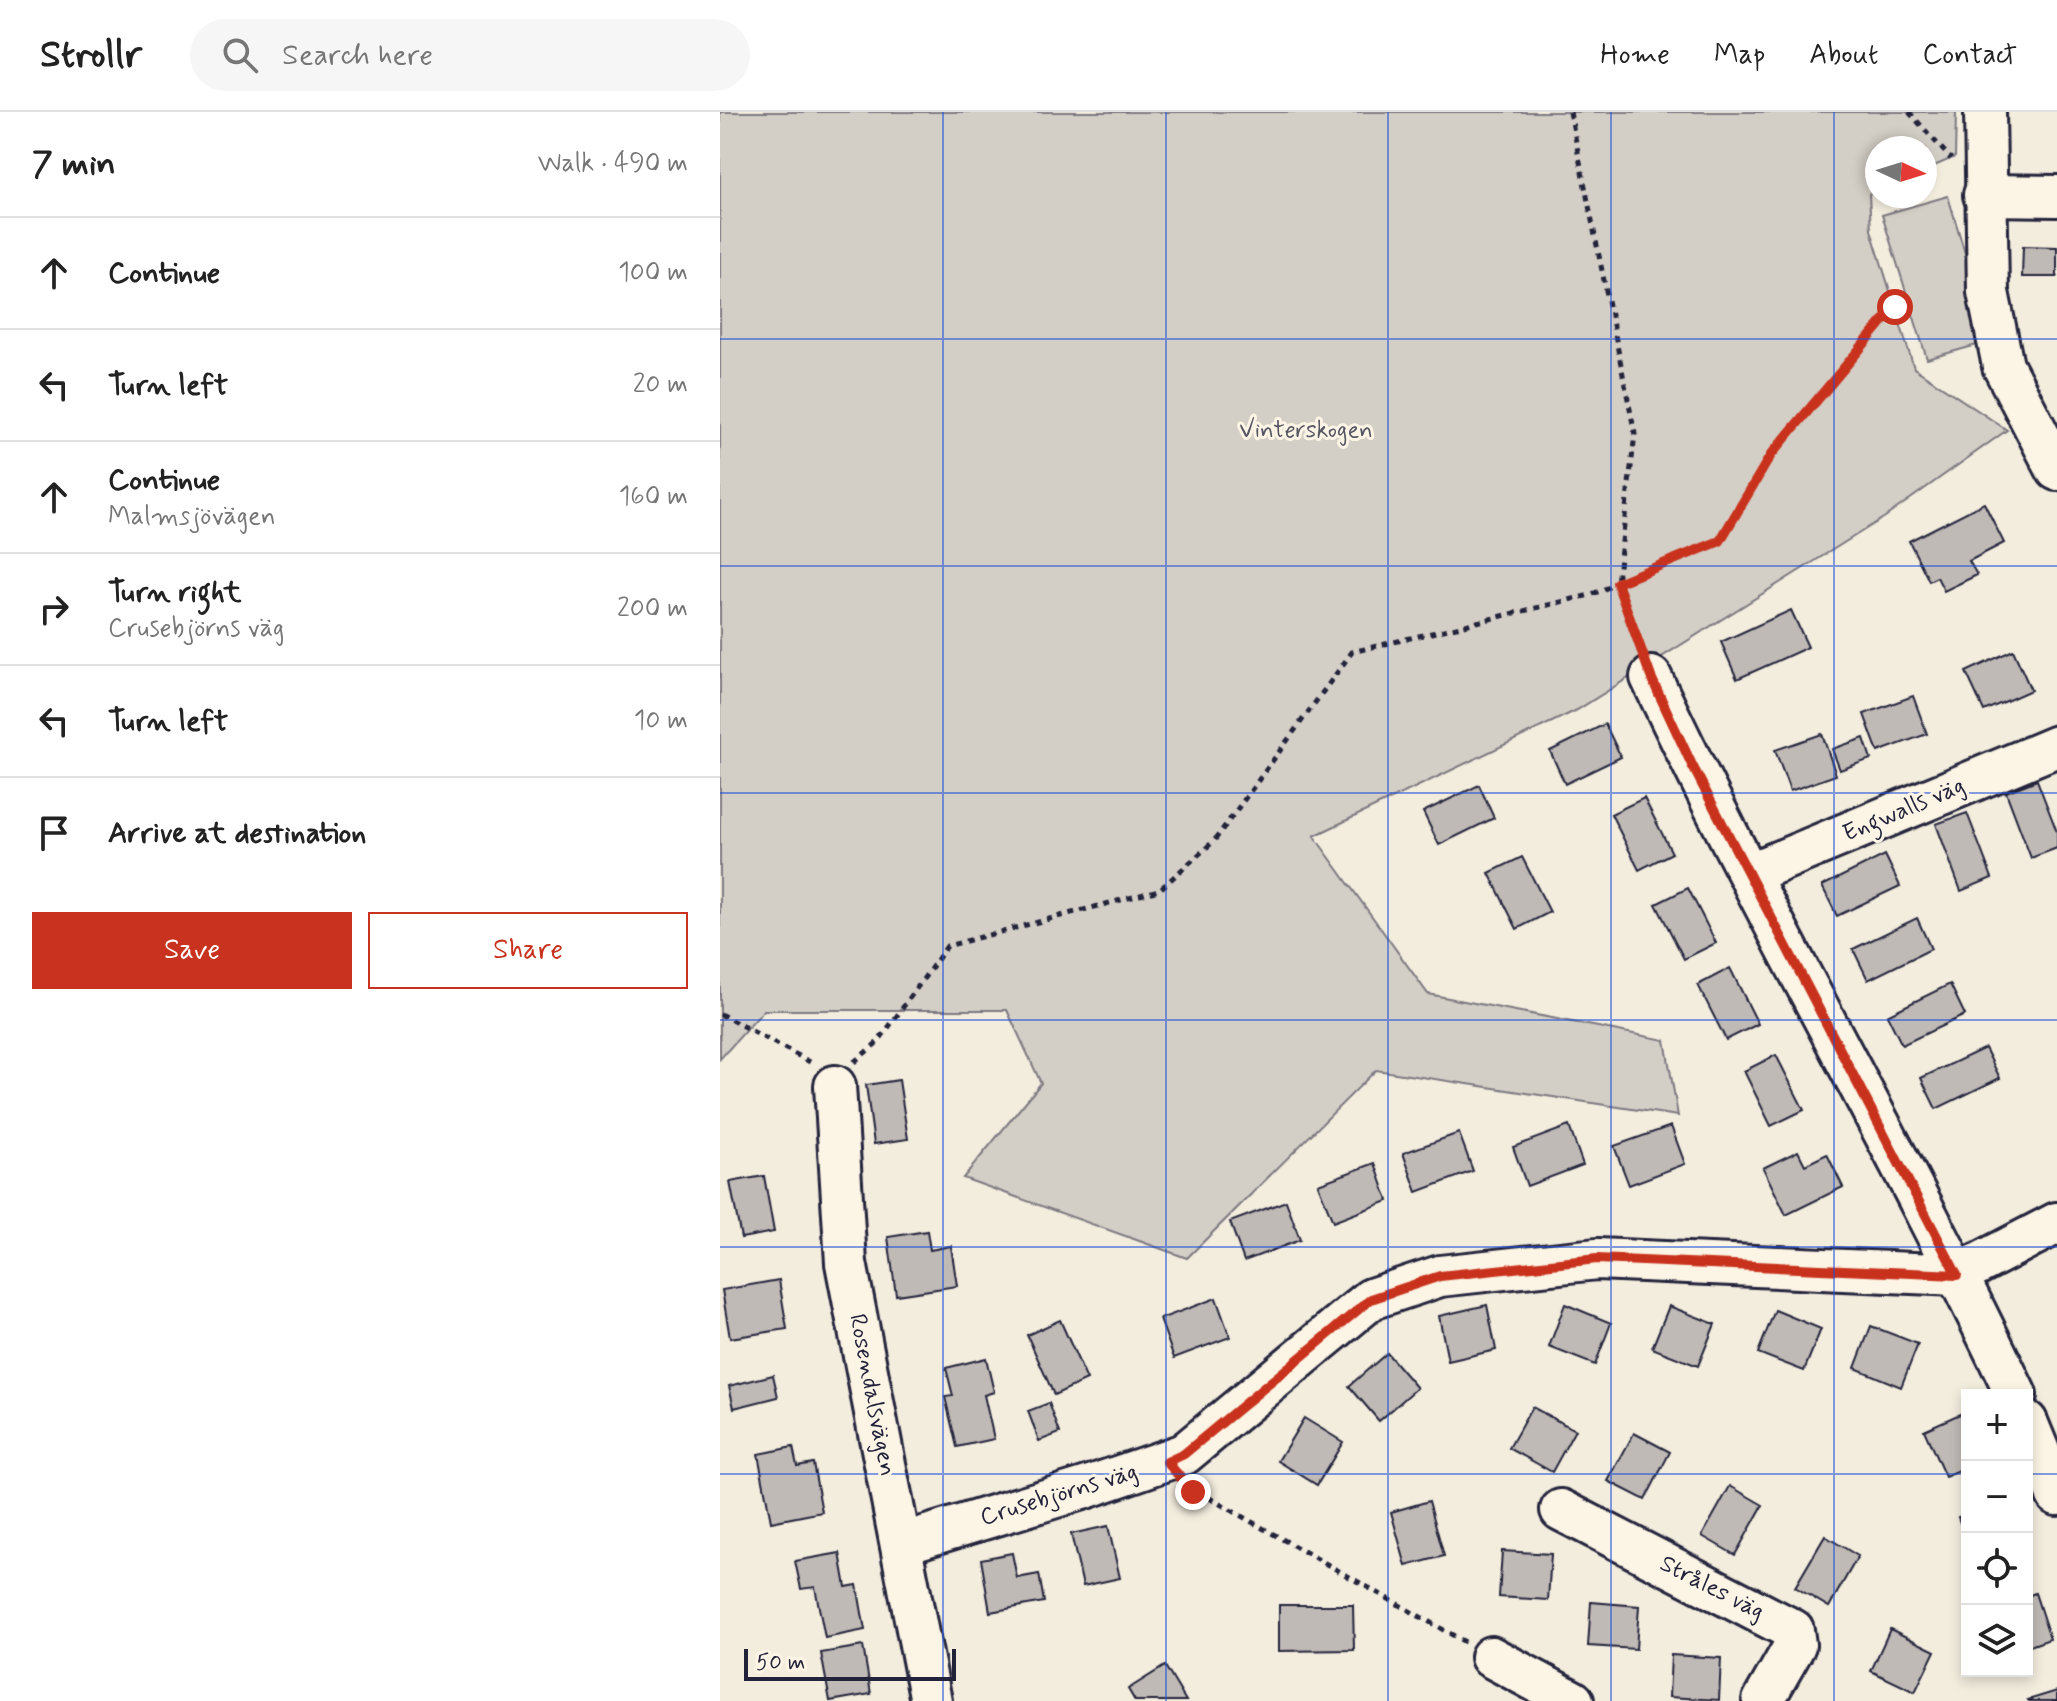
<!DOCTYPE html>
<html lang="en">
<head>
<meta charset="utf-8">
<style>
	body { margin:0; font-family:Mynerve,sans-serif; background:#f6f6f6; color:#222 }
	.controls { position:absolute; right:24px; bottom:24px; display:grid; overflow:hidden; border-radius:0px; box-shadow:0 4px 12px #0003 }
	.controls button { width:72px; height:72px; display:grid; place-items:center; padding:0; border:0; border-bottom:2px solid #e0e0e0; background:#fff; color:#222; font:40px sans-serif }
	.compass { position:absolute; left:1145px; top:24px; width:72px; height:72px; border-radius:50%; background:#fff; box-shadow:0 4px 12px #0003; rotate:94deg }
	.scale { position:absolute; left:24px; bottom:20px; width:212px; box-sizing:border-box; padding-left:8px; border:4px solid #22223b; border-top:0; font-size:22px; line-height:28px; white-space:nowrap; color:#22223b; -webkit-text-stroke:6px #fcf5e5; paint-order:stroke }
	.stop { position:absolute; width:24px; height:24px; margin:-18px; border:6px solid #c8321e; border-radius:50%; background:#fff }
	.stop.end { background:#c8321e; border-color:#fff; box-shadow:0 2px 8px #0008 }
	.list { margin:0; padding:0; list-style:none }
	h2 { display:flex; justify-content:space-between; align-items:center; height:104px; margin:0; padding:0 32px; font-size:34px }
	h2 small { font-size:26px; font-weight:400; color:#767676 }
	.list li { display:grid; grid-template-columns:52px 1fr auto; gap:24px; align-items:center; box-sizing:border-box; height:112px; padding:0 32px; border-top:2px solid #e0e0e0 }
	.list b { display:block; font-size:30px; white-space:nowrap }
	.list p { margin:0; font-size:26px; white-space:nowrap; color:#767676 }
	.list em { font-size:26px; font-style:normal; color:#767676 }
	.actions { display:flex; gap:16px; padding:24px 32px }
	.actions a { flex:1; padding:18px 0; border:2px solid #c8321e; border-radius:0px; text-align:center; font-size:28px; color:#c8321e }
	.actions .main { background:#c8321e; color:#fff }
	.icon { flex:none; width:44px; height:44px; fill:none; stroke:currentColor; stroke-width:2; stroke-linecap:round; stroke-linejoin:round }
	.map { position:relative; flex:none; width:1337px; height:1589px; overflow:hidden }
	header { display:flex; align-items:center; gap:48px; box-sizing:border-box; height:112px; padding:0 40px; background:#fff; border-bottom:2px solid #e0e0e0 }
	header strong { font-size:38px }
	nav { display:flex; gap:44px; margin-inline-start:auto; font-size:28px }
	.search { width:560px; height:72px; background:#f6f6f6; display:flex; align-items:center; gap:20px; box-sizing:border-box; padding:0 28px; border-radius:44px; color:#767676; font-size:30px }
	main { display:flex }
	aside { flex:1; background:#fff }
	.map>svg:first-child { display:block }
	.green { fill:#d4cfc6; stroke:#7b7880; stroke-width:2 }
	.building { fill:#bfbab6; stroke:#22223b; stroke-width:2 }
	.lines { fill:none; stroke-linecap:round; stroke-linejoin:round }
	.minor-casing { stroke:#22223b; stroke-width:46 }
	.path { stroke:#22223b; stroke-width:5; stroke-dasharray:6 6; stroke-linecap:butt }
	.minor { stroke:#fcf5e5; stroke-width:40 }
	.route { stroke:#c8321e; stroke-width:10 }
	.grid { fill:none; stroke:#1d4ed8; stroke-width:2; stroke-opacity:0.55 }
	.labels { text-anchor:middle; dominant-baseline:central; stroke-width:6; stroke-linejoin:round; paint-order:stroke }
	.park-label { font-size:24px; fill:#575665; stroke:#fcf5e5 }
	.street-label { font-size:24px; fill:#22223b; stroke:#fcf5e5 }
</style>
</head>
<body>
<header>
<strong>Strollr</strong>
<div class="search"><svg class="icon" aria-label="search" viewBox="0 0 24 24"><circle cx="10" cy="10" r="6"/><path d="M15 15l6 6"/></svg>Search here</div>
<nav><a>Home</a><a>Map</a><a>About</a><a>Contact</a></nav>
</header>
<main>
<aside>
<h2>7 min<small>Walk · 490 m</small></h2>
<ul class="list">
<li><svg class="icon" aria-label="ahead" viewBox="0 0 24 24"><path d="M12 20V5M6 11l6-6 6 6"/></svg><div><b>Continue</b></div><em>100 m</em></li>
<li><svg class="icon" aria-label="left" viewBox="0 0 24 24"><path d="M17 20v-9H6M10 6l-5 5 5 5"/></svg><div><b>Turn left</b></div><em>20 m</em></li>
<li><svg class="icon" aria-label="ahead" viewBox="0 0 24 24"><path d="M12 20V5M6 11l6-6 6 6"/></svg><div><b>Continue</b><p>Malmsjövägen</p></div><em>160 m</em></li>
<li><svg class="icon" aria-label="right" viewBox="0 0 24 24"><path d="M7 20v-9h11M14 6l5 5-5 5"/></svg><div><b>Turn right</b><p>Crusebjörns väg</p></div><em>200 m</em></li>
<li><svg class="icon" aria-label="left" viewBox="0 0 24 24"><path d="M17 20v-9H6M10 6l-5 5 5 5"/></svg><div><b>Turn left</b></div><em>10 m</em></li>
<li><svg class="icon" aria-label="arrive" viewBox="0 0 24 24"><path d="M6 21V4h12l-3 4 3 4H6"/></svg><div><b>Arrive at destination</b></div></li>
</ul>
<div class="actions"><a class="main">Save</a><a>Share</a></div>
</aside>
<div class="map">
<svg width="1337" height="1589" viewBox="0 0 1337 1589">
	<rect width="100%" height="100%" fill="#f3edde"/>
	<filter id="ink" filterUnits="userSpaceOnUse"><feTurbulence type="fractalNoise" baseFrequency=".0125" numOctaves="2"/><feDisplacementMap in="SourceGraphic" scale="16" xChannelSelector="R" yChannelSelector="G"/><feConvolveMatrix kernelMatrix="1 2 1 2 8 2 1 2 1" color-interpolation-filters="sRGB"/></filter>
	<g filter="url(#ink)">
		<!-- green -->
		<g class="green">
			<polygon points="0,0 1236,0 1235,45 1205,58 1205,36 1157,36 1157,79 1149,82 1151,118 1194,256 1287,318 1165,405 857,598 594,724 708,882 945,928 958,1004 656,958 467,1146 243,1066 321,971 287,898 44,898 0,947"/>
			<polygon points="1228,84 1271,229 1207,247 1162,103"/>
		</g>
		<!-- building -->
		<g class="building">
			<polygon points="1303,134 1337,135 1337,165 1302,165"/>
			<polygon points="1264,391 1284,431 1249,449 1257,463 1224,479 1217,465 1209,469 1189,429"/>
			<polygon points="1071,498 1088,535 1017,567 1001,530"/>
			<polygon points="1293,538 1311,578 1264,599 1246,560"/>
			<polygon points="1193,584 1207,622 1158,640 1144,602"/>
			<polygon points="885,612 901,645 845,672 830,639"/>
			<polygon points="1102,622 1116,663 1070,679 1055,638"/>
			<polygon points="1144,626 1151,647 1120,658 1112,637"/>
			<polygon points="1317,668 1337,720 1337,736 1311,746 1286,680"/>
			<polygon points="759,673 774,706 719,733 703,700"/>
			<polygon points="924,686 952,741 919,758 891,702"/>
			<polygon points="1247,701 1272,766 1241,779 1216,712"/>
			<polygon points="1165,743 1180,774 1117,804 1102,774"/>
			<polygon points="802,745 830,800 797,817 769,761"/>
			<polygon points="968,776 996,831 964,847 936,792"/>
			<polygon points="1197,806 1211,837 1148,868 1133,837"/>
			<polygon points="1010,856 1038,912 1006,928 978,873"/>
			<polygon points="1230,872 1245,903 1182,933 1167,903"/>
			<polygon points="1265,936 1280,966 1216,997 1201,966"/>
			<polygon points="1056,943 1084,998 1051,1014 1024,959"/>
			<polygon points="179,968 188,1027 154,1032 146,973"/>
			<polygon points="849,1014 863,1053 807,1074 793,1035"/>
			<polygon points="951,1014 965,1052 909,1073 894,1034"/>
			<polygon points="739,1021 753,1059 697,1080 683,1041"/>
			<polygon points="1078,1039 1085,1053 1107,1042 1123,1075 1066,1103 1043,1056"/>
			<polygon points="655,1051 668,1089 613,1110 598,1072"/>
			<polygon points="44,1064 54,1120 21,1126 10,1070"/>
			<polygon points="566,1089 580,1128 524,1149 510,1110"/>
			<polygon points="207,1119 210,1138 231,1134 237,1174 176,1183 168,1125"/>
			<polygon points="59,1168 67,1217 10,1226 2,1178"/>
			<polygon points="496,1186 510,1225 454,1246 440,1207"/>
			<polygon points="845,1192 891,1211 875,1253 829,1235"/>
			<polygon points="767,1193 776,1238 728,1249 719,1204"/>
			<polygon points="949,1194 995,1212 978,1254 932,1236"/>
			<polygon points="1055,1198 1101,1217 1084,1259 1038,1241"/>
			<polygon points="340,1208 367,1268 334,1283 307,1223"/>
			<polygon points="1151,1214 1198,1232 1181,1275 1135,1256"/>
			<polygon points="667,1241 697,1276 659,1309 629,1274"/>
			<polygon points="266,1246 274,1280 264,1283 274,1327 237,1335 225,1285 233,1284 226,1256"/>
			<polygon points="53,1263 58,1285 14,1296 9,1274"/>
			<polygon points="329,1291 340,1321 319,1329 308,1299"/>
			<polygon points="812,1295 855,1318 832,1360 789,1336"/>
			<polygon points="1242,1301 1247,1311 1247,1356 1225,1365 1204,1318"/>
			<polygon points="584,1306 623,1330 597,1373 558,1349"/>
			<polygon points="914,1321 950,1340 925,1388 888,1369"/>
			<polygon points="73,1335 77,1354 93,1351 102,1400 51,1410 38,1342"/>
			<polygon points="1010,1374 1043,1393 1015,1443 982,1424"/>
			<polygon points="709,1389 724,1444 686,1454 671,1400"/>
			<polygon points="1247,1402 1247,1430 1238,1405"/>
			<polygon points="388,1414 400,1466 363,1474 351,1422"/>
			<polygon points="1105,1424 1138,1444 1109,1495 1075,1475"/>
			<polygon points="782,1439 831,1442 828,1488 779,1485"/>
			<polygon points="120,1441 126,1475 137,1473 145,1518 105,1526 95,1475 81,1477 75,1449"/>
			<polygon points="292,1441 297,1466 319,1462 324,1490 270,1500 261,1447"/>
			<polygon points="1315,1481 1330,1527 1307,1535 1307,1484"/>
			<polygon points="871,1490 919,1494 916,1537 868,1534"/>
			<polygon points="559,1493 633,1493 634,1538 559,1539"/>
			<polygon points="1170,1517 1215,1539 1195,1580 1151,1559"/>
			<polygon points="143,1534 151,1582 110,1589 101,1541"/>
			<polygon points="951,1543 1001,1546 999,1588 949,1585"/>
			<polygon points="445,1554 466,1589 415,1589 408,1577"/>
			<polygon points="1337,1579 1337,1589 1309,1589 1308,1588"/>
		</g>
		<g class="lines">
			<defs>
				<g id="minor">
					<polyline points="1265,0 1268,180 1283,254 1337,358"/>
					<polyline points="1264,83 1337,84"/>
					<path d="M931,565C1045,808 1181,1040 1296,1283"/>
					<polyline points="1031,761 1337,634"/>
					<polyline points="115,974 126,1151 211,1589"/>
					<polyline points="1307,1310 1337,1383"/>
					<polyline points="841,1398 1073,1518 1075,1533 1043,1589"/>
					<polyline points="181,1432 365,1376 464,1342 651,1187 720,1164 877,1147 1237,1163 1337,1111"/>
					<polyline points="771,1545 853,1589"/>
				</g>
			</defs>
			<!-- minor casing -->
			<use href="#minor" class="minor-casing"/>
			<!-- path -->
			<g class="path">
				<polyline points="850,0 915,322 897,471 920,535"/>
				<polyline points="1189,0 1231,47"/>
				<polyline points="0,902 92,951"/>
				<polyline points="134,950 158,930 227,834 439,778 494,729 632,540 870,483 1000,429 1051,343 1175,195"/>
				<polyline points="468,1374 745,1530"/>
			</g>
			<!-- minor -->
			<use href="#minor" class="minor"/>
		</g>
	</g>
	<g class="lines" filter="url(#ink)">
		<!-- route -->
		<polyline class="route" points="473,1380 447,1350 464,1342 651,1187 720,1164 877,1147 1237,1163 972,653 931,565 897,471 1000,429 1051,343 1175,195"/>
	</g>
	<!-- grid -->
	<path class="grid" d="M223,0V1589M446,0V1589M668,0V1589M891,0V1589M1114,0V1589M0,227H1337M0,454H1337M0,681H1337M0,908H1337M0,1135H1337M0,1362H1247M1307,1362H1337"/>
	<g class="labels">
		<!-- park labels -->
		<g class="park-label">
			<text x="586" y="318">Vinterskogen</text>
		</g>
		<!-- street labels -->
		<g class="street-label">
			<text transform="translate(1184 698) rotate(-23)">Engwalls väg</text>
			<text transform="translate(152 1283) rotate(79)">Rosendalsvägen</text>
			<text transform="translate(339 1383) rotate(-17)">Crusebjörns väg</text>
			<text transform="translate(992 1476) rotate(27)">Stråles väg</text>
		</g>
	</g>
</svg>
<div class="controls">
<button>+</button>
<button>−</button>
<button><svg class="icon" aria-label="locate" viewBox="0 0 24 24"><circle cx="12" cy="12" r="6"/><path d="M12 2v4M12 18v4M2 12h4M18 12h4"/></svg></button>
<button><svg class="icon" aria-label="layers" viewBox="0 0 24 24"><path d="M12 4l9 5-9 5-9-5zM3 14l9 5 9-5"/></svg></button>
</div>
<svg class="compass" viewBox="-18 -18 36 36"><path d="M0-13l5 13h-10z" fill="#e53935"/><path d="M0 13l5-13h-10z" fill="#767676"/></svg>
<div class="scale">50 m</div>
<div class="stop" style="left:1175px;top:195px"></div>
<div class="stop end" style="left:473px;top:1380px"></div>
</div>
</main>
</body>
</html>
